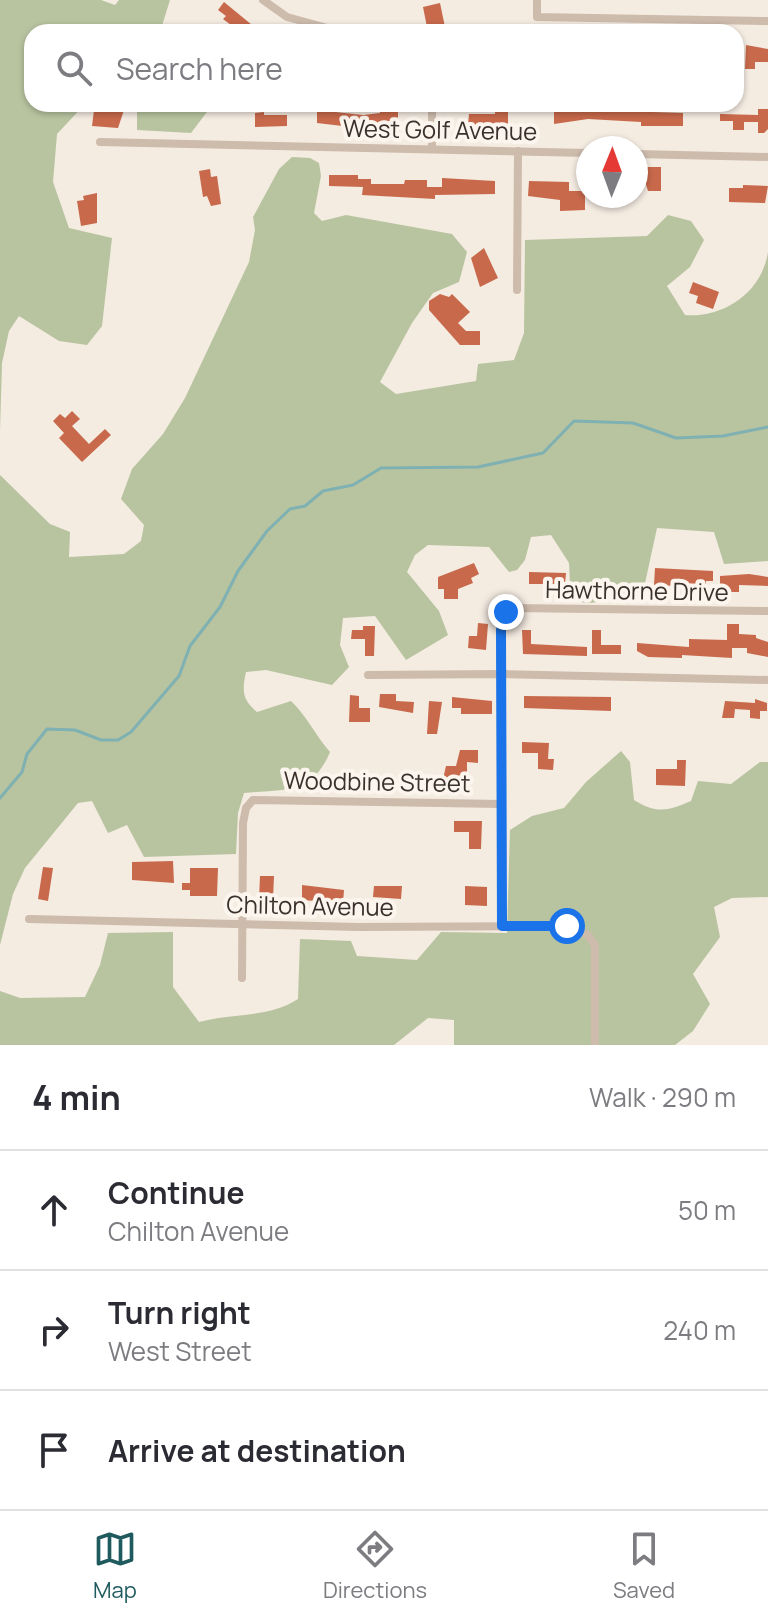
<!DOCTYPE html>
<html lang="en">
<head>
<meta charset="utf-8">
<style>
	body { margin:0; font-family:Manrope,sans-serif; background:#f2f2f3; color:#2b2b33 }
	.compass { position:absolute; left:576px; top:136px; width:72px; height:72px; border-radius:50%; background:#fff; box-shadow:0 2px 6px #0004; rotate:1deg }
	.stop { position:absolute; width:24px; height:24px; margin:-18px; border:6px solid #1a73e8; border-radius:50%; background:#fff }
	.stop.end { background:#1a73e8; border-color:#fff; box-shadow:0 2px 8px #0008 }
	.list { margin:0; padding:0; list-style:none }
	h2 { display:flex; justify-content:space-between; align-items:center; height:104px; margin:0; padding:0 32px; font-size:34px }
	h2 small { font-size:26px; font-weight:400; color:#7c7c81 }
	.list li { display:grid; grid-template-columns:52px 1fr auto; gap:24px; align-items:center; box-sizing:border-box; height:120px; padding:0 32px; border-top:2px solid #e1e1e2 }
	.list b { display:block; font-size:30px; white-space:nowrap }
	.list p { margin:0; font-size:26px; white-space:nowrap; color:#7c7c81 }
	.list em { font-size:26px; font-style:normal; color:#7c7c81 }
	.icon { flex:none; width:44px; height:44px; fill:none; stroke:currentColor; stroke-width:2; stroke-linecap:round; stroke-linejoin:round }
	.map { position:relative; flex:none; width:768px; height:1045px; overflow:hidden }
	.search { position:absolute; background:#fff; box-shadow:0 2px 6px #0004; left:24px; right:24px; top:24px; height:88px; display:flex; align-items:center; gap:20px; box-sizing:border-box; padding:0 28px; border-radius:24px; color:#7c7c81; font-size:30px }
	.sheet { height:464px; background:#fff }
	nav { display:flex; justify-content:space-around; align-items:center; box-sizing:border-box; height:112px; border-top:2px solid #e1e1e2; background:#fff; font-size:22px; color:#7c7c81 }
	nav a { display:grid; justify-items:center; gap:4px }
	nav .on { color:#1f5a5e }
	.map>svg:first-child { display:block }
	.green { fill:#b8c4a0 }
	.lines { fill:none; stroke-linecap:round; stroke-linejoin:round }
	.stream { stroke:#7fb0b2; stroke-width:3 }
	.building { fill:#c8694b }
	.minor { stroke:#cdbbac; stroke-width:8 }
	.route { stroke:#1a73e8; stroke-width:10 }
	.labels { text-anchor:middle; dominant-baseline:central; stroke-width:8; stroke-linejoin:round; paint-order:stroke }
	.street-label { font-size:24px; fill:#3b302b; stroke:#fbf5ee }
</style>
</head>
<body>
<div class="map">
<svg width="768" height="1045" viewBox="0 0 768 1045">
	<rect width="100%" height="100%" fill="#f4ebe1"/>
	<!-- green -->
	<g class="green">
		<polygon points="0,0 101,0 115,5 119,0 170,0 160,32 32,32 32,104 85,104 57,134 53,182 69,228 112,238 102,326 87,345 59,341 19,316 9,331 2,363 0,431"/>
		<polygon points="137,104 213,104 191,133 137,130"/>
		<path d="M292,157L310,158L319,163L321,176L314,213L322,221L346,215L452,234L467,252L459,282L433,293L412,323L380,382L396,394L476,381L478,364L514,360L524,333L525,240L647,236L668,215L691,221L704,240L690,267L667,286L685,315C724,318 762,292 768,252V561L724,564L714,532L657,528L642,597L589,603L571,601L569,563L551,535L531,537L525,560L517,570L509,572L489,547L428,545L415,555L407,572L439,611L448,635L406,660L375,616L343,618L340,645L349,667L332,685L266,670L246,672C242,690 242,700 257,712L291,701C307,716 315,735 330,752C312,795 285,789 244,793L238,813L236,854L144,857L127,825L108,833L92,801L78,803L25,868L13,894L0,945V475L50,524L70,532L69,557L124,554L141,541L144,525L121,499L132,469L163,434L185,398L249,262L255,230L253,217L279,169Z"/>
		<path d="M621,751L630,762L634,800C656,814 668,811 691,801L698,781L731,784L760,762H768V897L732,898L714,907L720,937L693,974L710,1004L693,1031L675,1045H454V1020L428,1018L394,1045H0V991L20,998L85,997L100,965L108,933L173,932V987L199,1022C233,1013 269,1018 298,999L300,939L351,941L357,956L417,960L441,932L507,933L510,830L532,816L564,808L586,782Z"/>
	</g>
	<g class="lines">
		<!-- stream -->
		<polyline class="stream" points="0,798 22,772 27,754 47,729 75,730 101,740 118,740 131,732 179,676 190,646 220,607 238,571 267,531 290,509 305,506 323,491 353,485 381,468 478,467 543,453 574,421 633,423 676,438 723,436 768,427"/>
	</g>
	<!-- building -->
	<g class="building">
		<polygon points="224,2 252,25 247,32 240,32 223,19 226,16 218,10"/>
		<polygon points="440,3 445,27 438,29 439,32 428,32 423,7"/>
		<polygon points="746,45 768,49 768,62 755,62 755,69 745,69"/>
		<polygon points="600,104 626,109 645,104 645,109 653,109 653,112 683,113 683,126 641,126 641,122 588,119 554,124 554,109 573,106 573,109 594,110 600,109"/>
		<polygon points="99,105 125,107 118,128 92,126 94,110 99,111"/>
		<polygon points="380,109 398,110 398,124 351,123 351,127 317,123 317,110 363,115 380,113"/>
		<polygon points="495,109 508,109 508,126 468,125 469,114 495,114"/>
		<polygon points="758,109 768,109 768,129 764,133 758,133 758,122 744,122 744,130 733,130 733,121 720,121 720,114 758,115"/>
		<polygon points="264,112 264,115 287,115 287,126 255,127 255,113"/>
		<polygon points="648,167 661,167 661,191 648,191 644,178 637,178 637,169"/>
		<polygon points="210,169 211,177 217,176 221,204 211,206 207,196 203,197 199,171"/>
		<polygon points="329,175 358,175 358,179 371,179 371,184 404,184 405,180 427,180 427,187 442,187 442,178 495,181 495,194 435,195 435,199 362,195 363,187 329,186"/>
		<polygon points="529,181 569,182 569,191 585,191 585,210 560,211 560,200 528,196"/>
		<polygon points="743,185 768,186 765,203 729,202 729,188 743,188"/>
		<polygon points="97,193 97,223 81,226 77,201 84,200 83,196"/>
		<polygon points="484,248 498,278 480,287 471,258"/>
		<polygon points="693,282 719,292 713,309 696,303 698,296 689,293"/>
		<polygon points="440,294 449,297 452,294 470,312 458,323 466,331 480,331 480,345 460,345 429,310 429,301"/>
		<polygon points="72,411 80,419 72,426 89,444 105,429 111,435 82,462 59,438 64,433 53,421 60,414 65,418"/>
		<polygon points="474,563 479,574 471,578 473,583 458,589 458,599 444,599 444,589 438,589 438,577"/>
		<polygon points="655,568 713,571 713,581 706,581 705,587 654,585"/>
		<polygon points="529,572 566,573 565,584 529,584"/>
		<polygon points="749,574 768,577 768,586 739,585 739,592 720,592 720,576"/>
		<polygon points="478,623 488,624 486,650 468,648 469,636 477,636"/>
		<polygon points="727,624 739,624 739,634 756,635 756,638 768,642 768,657 747,653 747,648 732,648 732,658 682,655 682,658 648,657 637,651 637,643 689,647 689,639 727,640"/>
		<polygon points="363,626 375,626 374,656 365,656 365,639 351,639 352,630 363,630"/>
		<polygon points="522,630 531,630 531,644 587,647 587,656 523,654"/>
		<polygon points="592,630 601,630 601,645 621,645 621,654 592,654"/>
		<polygon points="380,694 396,694 396,701 414,702 413,713 379,707"/>
		<polygon points="350,695 359,696 359,708 370,708 370,722 349,722"/>
		<polygon points="524,696 611,697 611,711 524,708"/>
		<polygon points="452,697 492,701 492,714 461,714 461,708 452,708"/>
		<polygon points="755,699 767,703 767,711 760,711 760,719 750,718 750,710 735,709 734,718 722,718 725,701 755,703"/>
		<polygon points="429,701 442,702 437,734 427,734"/>
		<polygon points="522,742 549,743 548,759 554,759 553,770 538,769 538,753 522,753"/>
		<polygon points="460,750 478,750 478,763 467,762 467,780 443,779 446,766 456,766"/>
		<polygon points="677,760 686,760 685,786 656,785 656,769 677,769"/>
		<polygon points="454,821 482,821 481,849 469,849 469,832 454,832"/>
		<polygon points="173,861 174,883 132,880 132,862"/>
		<polygon points="43,867 53,868 48,901 38,899"/>
		<polygon points="190,868 218,868 217,896 190,896 190,890 182,890 182,883 190,883"/>
		<polygon points="260,876 274,876 273,899 259,899"/>
		<polygon points="302,885 344,890 343,903 302,900"/>
		<polygon points="374,886 402,886 401,899 373,897"/>
		<polygon points="465,886 487,887 487,906 465,905"/>
	</g>
	<g class="lines">
		<!-- minor -->
		<g class="minor">
			<polyline points="263,0 287,17 342,32"/>
			<polyline points="537,0 537,17 768,21"/>
			<polyline points="100,142 588,153"/>
			<polyline points="432,149 432,104"/>
			<polyline points="636,154 768,157"/>
			<polyline points="517,290 518,151"/>
			<polyline points="368,675 501,674 768,680"/>
			<polyline points="29,919 358,927 567,926 588,935 595,945 595,1045"/>
			<polyline points="502,926 501,630 502,619 510,608 768,611"/>
			<polyline points="242,978 243,823 246,808 253,800 501,804"/>
		</g>
	</g>
	<g class="lines">
		<!-- route -->
		<polyline class="route" points="506,612 501,630 502,926 567,926"/>
	</g>
	<g class="labels">
		<!-- street labels -->
		<g class="street-label">
			<text transform="translate(440 129) rotate(1)">West Golf Avenue</text>
			<text transform="translate(637 590) rotate(1)">Hawthorne Drive</text>
			<text transform="translate(377 781) rotate(1)">Woodbine Street</text>
			<text transform="translate(310 905) rotate(1)">Chilton Avenue</text>
		</g>
	</g>
</svg>
<svg class="compass" viewBox="-18 -18 36 36"><path d="M0-13l5 13h-10z" fill="#e53935"/><path d="M0 13l5-13h-10z" fill="#7c7c81"/></svg>
<div class="stop" style="left:567px;top:926px"></div>
<div class="stop end" style="left:506px;top:612px"></div>
<div class="search"><svg class="icon" aria-label="search" viewBox="0 0 24 24"><circle cx="10" cy="10" r="6"/><path d="M15 15l6 6"/></svg>Search here</div>
</div>
<section class="sheet">
<h2>4 min<small>Walk · 290 m</small></h2>
<ul class="list">
<li><svg class="icon" aria-label="ahead" viewBox="0 0 24 24"><path d="M12 20V5M6 11l6-6 6 6"/></svg><div><b>Continue</b><p>Chilton Avenue</p></div><em>50 m</em></li>
<li><svg class="icon" aria-label="right" viewBox="0 0 24 24"><path d="M7 20v-9h11M14 6l5 5-5 5"/></svg><div><b>Turn right</b><p>West Street</p></div><em>240 m</em></li>
<li><svg class="icon" aria-label="arrive" viewBox="0 0 24 24"><path d="M6 21V4h12l-3 4 3 4H6"/></svg><div><b>Arrive at destination</b></div></li>
</ul>
</section>
<nav>
<a class="on"><svg class="icon" aria-label="map" viewBox="0 0 24 24"><path d="M3 6l6-2 6 2 6-2v14l-6 2-6-2-6 2zM9 4v14M15 6v14"/></svg>Map</a>
<a><svg class="icon" aria-label="directions" viewBox="0 0 24 24"><path d="M12 3l9 9-9 9-9-9zM9 14v-3h6M13 9l2 2-2 2"/></svg>Directions</a>
<a><svg class="icon" aria-label="saved" viewBox="0 0 24 24"><path d="M7 4h10v16l-5-4-5 4z"/></svg>Saved</a>
</nav>
</body>
</html>
